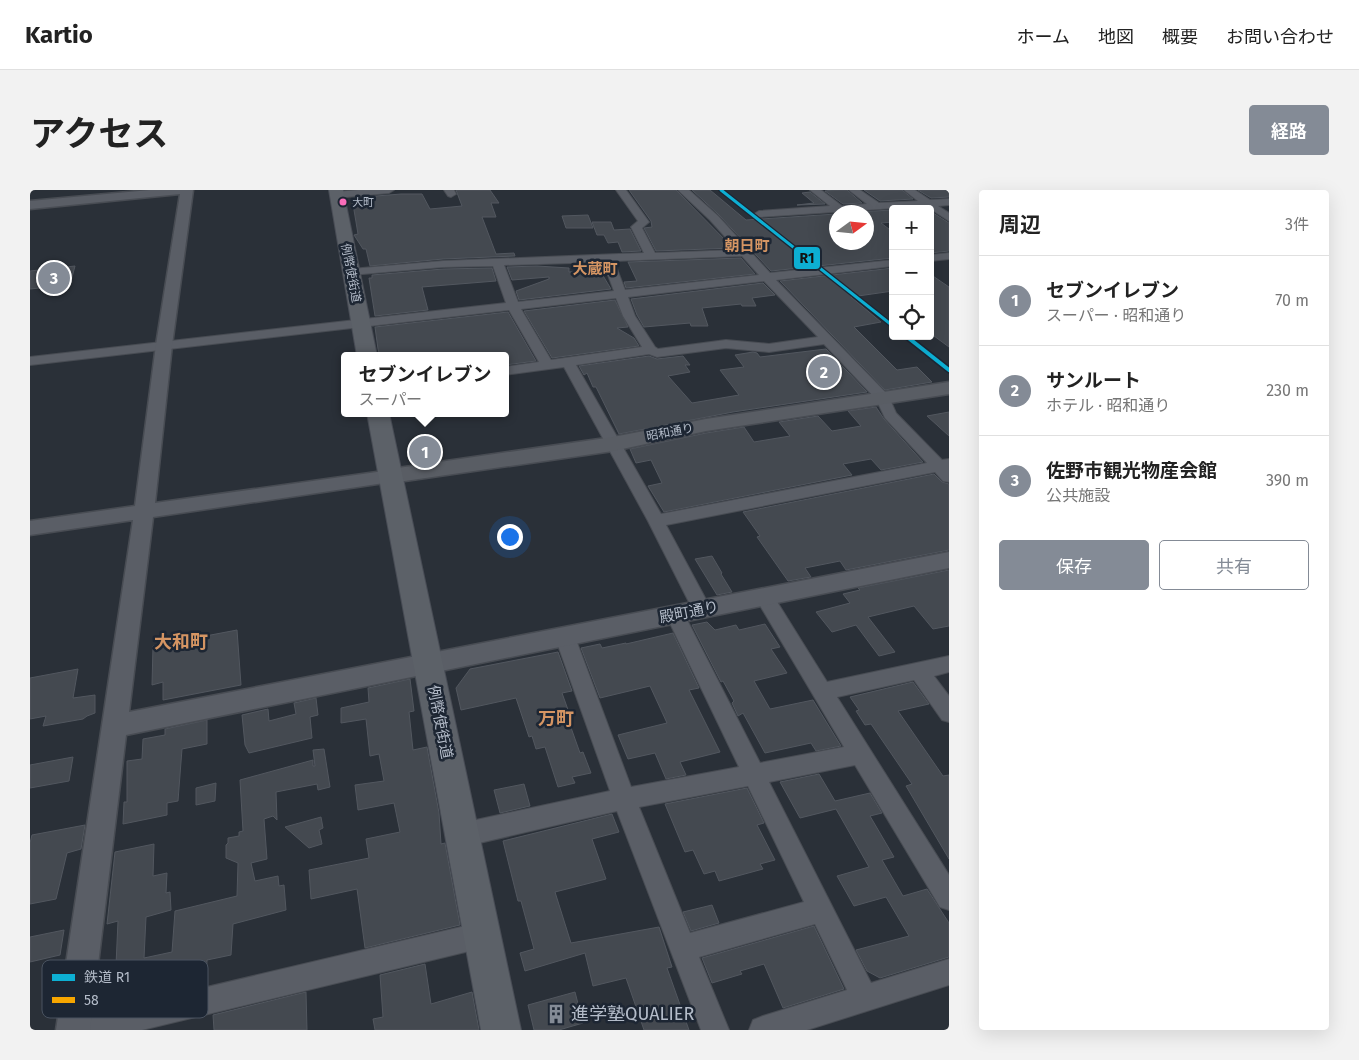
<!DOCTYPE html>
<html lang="ja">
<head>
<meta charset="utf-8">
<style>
	body { margin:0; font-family:"Fira Sans","Noto Sans JP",sans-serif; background:#f2f2f2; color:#222 }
	.controls { position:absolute; right:15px; top:15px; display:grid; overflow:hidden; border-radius:5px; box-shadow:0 5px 20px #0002 }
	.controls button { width:45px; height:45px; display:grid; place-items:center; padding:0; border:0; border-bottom:1px solid #e0e0e0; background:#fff; color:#222; font:25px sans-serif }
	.compass { position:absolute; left:799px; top:15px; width:45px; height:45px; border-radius:50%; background:#fff; box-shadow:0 5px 20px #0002; rotate:75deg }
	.you { position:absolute; left:479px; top:346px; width:18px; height:18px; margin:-12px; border:4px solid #fff; border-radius:50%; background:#1a73e8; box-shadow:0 0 0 8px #1a73e833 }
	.badge { display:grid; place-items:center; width:32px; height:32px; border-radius:50%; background:#848b96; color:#fff; font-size:16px; font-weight:700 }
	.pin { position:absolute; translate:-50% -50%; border:2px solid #fff; box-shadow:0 1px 5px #0006 }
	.popup { position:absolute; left:311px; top:162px; width:168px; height:65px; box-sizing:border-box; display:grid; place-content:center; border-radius:5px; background:#fff; filter:drop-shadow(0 1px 4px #0005); font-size:16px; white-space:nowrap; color:#767676 }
	.popup b { font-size:19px; color:#222 }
	.popup::after { content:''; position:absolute; left:50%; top:100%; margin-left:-10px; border:10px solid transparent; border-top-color:#fff }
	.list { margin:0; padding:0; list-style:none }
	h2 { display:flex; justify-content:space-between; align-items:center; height:65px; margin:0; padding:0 20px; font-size:21px }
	h2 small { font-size:16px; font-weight:400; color:#767676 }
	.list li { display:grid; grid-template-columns:32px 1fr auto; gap:15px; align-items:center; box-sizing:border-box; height:90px; padding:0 20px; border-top:1px solid #e0e0e0 }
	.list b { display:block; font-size:19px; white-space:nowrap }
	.list p { margin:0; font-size:16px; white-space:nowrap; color:#767676 }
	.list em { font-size:16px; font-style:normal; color:#767676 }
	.actions { display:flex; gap:10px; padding:15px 20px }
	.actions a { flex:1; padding:11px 0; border:1px solid #848b96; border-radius:5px; text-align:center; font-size:18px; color:#848b96 }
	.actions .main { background:#848b96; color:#fff }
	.icon { flex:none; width:28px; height:28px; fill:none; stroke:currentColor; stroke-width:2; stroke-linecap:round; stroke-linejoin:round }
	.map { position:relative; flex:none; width:919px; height:840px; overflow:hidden; border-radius:5px }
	header { display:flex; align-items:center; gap:30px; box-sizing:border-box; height:70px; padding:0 25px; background:#fff; border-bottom:1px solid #e0e0e0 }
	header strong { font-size:24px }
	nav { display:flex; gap:28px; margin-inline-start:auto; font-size:18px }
	.intro { display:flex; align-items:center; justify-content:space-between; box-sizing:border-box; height:120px; padding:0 30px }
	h1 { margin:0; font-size:35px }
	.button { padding:12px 22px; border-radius:5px; background:#848b96; color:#fff; font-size:18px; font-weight:700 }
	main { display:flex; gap:30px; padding:0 30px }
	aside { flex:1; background:#fff; border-radius:5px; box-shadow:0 5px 20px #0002 }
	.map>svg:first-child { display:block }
	.building { fill:#444950; stroke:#52575f }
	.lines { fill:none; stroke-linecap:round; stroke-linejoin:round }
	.minor-casing { stroke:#484c53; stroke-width:2 }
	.tertiary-casing { stroke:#484c53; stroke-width:3 }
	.secondary-casing { stroke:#484c53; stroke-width:3 }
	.primary-casing { stroke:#484c55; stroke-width:2 }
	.minor { fill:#5a5e66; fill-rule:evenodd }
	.tertiary { fill:#5a5e66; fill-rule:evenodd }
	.secondary { fill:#595d64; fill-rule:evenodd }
	.primary { fill:#5c6168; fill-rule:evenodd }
	.rail-1-far1-casing { stroke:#1d2633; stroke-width:5.5 }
	.rail-1-casing { stroke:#1d2633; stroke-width:7 }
	.rail-1-far1 { stroke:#0dafd3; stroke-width:3 }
	.rail-1 { stroke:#0dafd3; stroke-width:4 }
	.bus-dot { fill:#fb6dba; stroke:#1d2633; stroke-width:2 }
	.labels { text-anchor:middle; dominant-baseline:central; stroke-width:5; stroke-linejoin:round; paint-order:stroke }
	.far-bus-label { font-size:11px; fill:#b4bcc9; stroke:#1d2633; text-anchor:start }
	.far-street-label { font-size:12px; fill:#b4bcc9; stroke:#1d2633 }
	.far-quarter-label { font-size:15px; font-weight:bold; fill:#d59563; stroke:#1d2633 }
	.street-label { font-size:15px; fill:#b4bcc9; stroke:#1d2633 }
	.quarter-label { font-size:18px; font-weight:bold; fill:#d59563; stroke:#1d2633 }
	.near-poi-label { font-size:18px; fill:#b4bcc9; stroke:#1d2633; text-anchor:start }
	.key { fill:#1d2633; stroke:#4a5360; stroke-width:1 }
	.key-label { font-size:14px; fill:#b4bcc9 }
	.line-badge { stroke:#1d2633; stroke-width:2 }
	.pale-badge-label { font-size:14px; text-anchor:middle; font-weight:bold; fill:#111 }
</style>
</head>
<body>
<header>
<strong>Kartio</strong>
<nav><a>ホーム</a><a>地図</a><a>概要</a><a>お問い合わせ</a></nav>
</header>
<div class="intro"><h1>アクセス</h1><a class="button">経路</a></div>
<main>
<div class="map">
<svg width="919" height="840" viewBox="0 0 919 840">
	<rect width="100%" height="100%" fill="#2a3038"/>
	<!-- building -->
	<g class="building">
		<polygon points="426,0 460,0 469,13 461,13 466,27 452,27 466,64 484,63 485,66 413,69 340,76 336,59 333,59 324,45 328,44 322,8 371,4 392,4 400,19 432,16"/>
		<polygon points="599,0 646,0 703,58 626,61 614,38 622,37 621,31"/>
		<polygon points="662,0 680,0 716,30 806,24 806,52 836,52 836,22 826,22 863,20 863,32 851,33 863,42 863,68 741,81 689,25"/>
		<polygon points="803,0 817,0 832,13 813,14 795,1"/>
		<polygon points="834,0 872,0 883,9 850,11"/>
		<polygon points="888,0 919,0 919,7 901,8"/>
		<polygon points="780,2 795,14 767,15 784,13 772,3"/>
		<polygon points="900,21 919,33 919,61 900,63"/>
		<polygon points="558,25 563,38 536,38 532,26"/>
		<polygon points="562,32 581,32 584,40 600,39 611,61 592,62 588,52 578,53 574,45 567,45"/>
		<polygon points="711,68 725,84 596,98 594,92 607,91 598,72"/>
		<polygon points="45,76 40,95 0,99 0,81"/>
		<polygon points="507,76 539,78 539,82 550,81 572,84 581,99 489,110 486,101 519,89 519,87 482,90 477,77"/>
		<polygon points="462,78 466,91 392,97 398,120 345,126 339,88 342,88 342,85 413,79"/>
		<polygon points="863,78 863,101 821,107 851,132 824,137 867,180 887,177 902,192 855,200 750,91"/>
		<polygon points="900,84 919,97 919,157 900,143"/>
		<polygon points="733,93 745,105 722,108 726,116 712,116 711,114 672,118 678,136 661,136 660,133 614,137 607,125 601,109"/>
		<polygon points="585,110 598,137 587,138 604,148 609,156 522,168 494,121"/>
		<polygon points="478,122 506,171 475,175 475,166 350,166 348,159 345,137"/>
		<polygon points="796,159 837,202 703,222 589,244 566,197 563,197 557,183 554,185 549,176 619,166 627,169 653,166 660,175 655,175 660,182 638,186 662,213 709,205 690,180 714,177 705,165 723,162 727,163 730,167"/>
		<polygon points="846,217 854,229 893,272 851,280 841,269 813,274 822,285 634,322 618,296 632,293 621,270 606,273 600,259 676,243 714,237 724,252 760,246 749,232 788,226 802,241 831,236 818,221"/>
		<polygon points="919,222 919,246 897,226"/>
		<polygon points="904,284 912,292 919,294 919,360 816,380 810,371 775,378 781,387 758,391 727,347 730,346 713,322"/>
		<polygon points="682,366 692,383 691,384 702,402 687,405 665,369"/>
		<polygon points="919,380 919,436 903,439 884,416 838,427 865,462 849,466 826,435 802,442 786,422 820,413 813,404 830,400 828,398"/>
		<polygon points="677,432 685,440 706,435 709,440 735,434 750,457 741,459 757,483 724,491 740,519 783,510 811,556 786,561 781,553 735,563 713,523 708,526 702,513 704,511 693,491 691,492 662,435"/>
		<polygon points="207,440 211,495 133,510 133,492 122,495 123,456"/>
		<polygon points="643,443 669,498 659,500 690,562 650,572 656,585 636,589 625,563 598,569 588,545 637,533 620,496 570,508 551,458 570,454 572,458 596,453 596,454"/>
		<polygon points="528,462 542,501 532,503 542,531 539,532 550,563 553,562 561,583 542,587 545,593 528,597 515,557 506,559 502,546 499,547 486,508 431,520 426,498 440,479"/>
		<polygon points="48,479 43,508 65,505 65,523 57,526 53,529 13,536 16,526 0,529 0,488"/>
		<polygon points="380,489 384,521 379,522 383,560 397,557 409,623 411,654 415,653 430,735 335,758 327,699 281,709 279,680 339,668 336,649 370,642 364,613 328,620 325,595 354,591 349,564 340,566 336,529 311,533 311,518 339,512 338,498"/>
		<polygon points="883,492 899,514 868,521 913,586 919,585 919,669 876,596 882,594 841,534 835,535 826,521 829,520 820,507"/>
		<polygon points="286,508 288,525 280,527 282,548 219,563 215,555 212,525 238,519 239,531 266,524 264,513"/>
		<polygon points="177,530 177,554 152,559 148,611 137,613 137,625 93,634 94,612 97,612 97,571 112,569 113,549 135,545 135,539"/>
		<polygon points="294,559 300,597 288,600 287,594 246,602 247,630 243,626 234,629 237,669 221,673 225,691 248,686 249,696 254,695 256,720 203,734 201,765 177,770 176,795 148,802 148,775 110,785 109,793 69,803 73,778 86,775 88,731 77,734 85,662 124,654 123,686 137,683 136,703 140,702 141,720 116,727 114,768 142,762 145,721 207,706 208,673 196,668 196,655 198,653 198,648 209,646 209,642 213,641 210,590 283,570 283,576 285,576 283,560"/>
		<polygon points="43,567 39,591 0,598 0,575"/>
		<polygon points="789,584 805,611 840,603 852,623 840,626 864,667 852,670 873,706 897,699 919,733 919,767 850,788 837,781 826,760 879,746 856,707 824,716 807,686 839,677 806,619 770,628 750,592"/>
		<polygon points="186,593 185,611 166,615 166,598"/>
		<polygon points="494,594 500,616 470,623 464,600"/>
		<polygon points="717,598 734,633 727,635 745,670 730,674 733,679 689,691 685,681 674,684 663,660 655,662 635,614"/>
		<polygon points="582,624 589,642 562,649 576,689 525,702 541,753 629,737 642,777 637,778 659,840 614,840 596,788 563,796 555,763 495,781 490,763 504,759 491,711 488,711 473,651"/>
		<polygon points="291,627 293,638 289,640 292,654 279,658 255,637"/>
		<polygon points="55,635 51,659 37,663 26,709 0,714 0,653 2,645"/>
		<polygon points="682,715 689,733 661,741 653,722"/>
		<polygon points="784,736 814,799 753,818 734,774 710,781 712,784 682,793 672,768"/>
		<polygon points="34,740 30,765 0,772 0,747"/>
		<polygon points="395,774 401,814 442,802 449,840 345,840 343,829 353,827 350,785"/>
		<polygon points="276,802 277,840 184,840 183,825"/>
		<polygon points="545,802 553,833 529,840 504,840 498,815"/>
	</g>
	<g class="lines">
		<defs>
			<g id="minor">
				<polygon points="328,0 364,0 359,3 306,8 301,5 306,2"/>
				<polygon points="414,0 424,0 426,4 421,7 418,6"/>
				<path d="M586,0H596L619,32L612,38L625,63L707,60L680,30L648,0H659L688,26L740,83L863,70V76L746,90L858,205L866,223L912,270L919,269V292L913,291L905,282L636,335L681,419L679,424L672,426L665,424L618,331L534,177L475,185V177L509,172L479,120L0,175V167L476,113L463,76L413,77L321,85L315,82L321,79L413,71L614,63L601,37L608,31ZM712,66L729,85L595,100L584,71ZM573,72L584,101L488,112L474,75ZM734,91L788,147L739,154L696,150L628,159L625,157L605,126L598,107ZM586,108L593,126L612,157L521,170L491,119ZM794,154L846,209L855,228L897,273L631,324L546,175L619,164L627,167L696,158L739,162Z"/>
				<polygon points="780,0 791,0 812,16 837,14 819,0 830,0 849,13 888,11 874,0 885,0 900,10 919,9 919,15 908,16 919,23 919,31 896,16 729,27 724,24 729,21 800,16"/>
				<polygon points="919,63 919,69 900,71 900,65"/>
				<path d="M734,400L741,402L797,492L919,466V482L904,486L919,506V532L912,530L884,490L807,507L919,685V720L910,717L825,575L739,592L841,793L919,769V795L777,840H719L723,830L733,826L817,800L785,734L669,767L699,840H671L587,621L432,657L424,653L420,645L424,637L432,633L580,601L525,447L528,441L535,439L542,441L545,447L601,597L709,577L636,425L638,420L645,418L652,420L730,573L814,557L725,407L727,402ZM718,596L774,712L660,743L609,617Z"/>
				<polygon points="452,732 461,736 465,745 461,754 452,758 112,840 40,840 44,830 54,826"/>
			</g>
			<polygon id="tertiary" points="120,0 163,0 142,155 125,313 361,280 368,282 371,286 368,290 361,292 123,327 99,522 919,362 919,378 96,545 60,840 26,840 103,330 0,345 0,331 105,316 126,155 150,4 0,19 0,11"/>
			<polygon id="secondary" points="919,192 919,204 676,241 583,261 361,293 353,291 350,286 353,281 361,279 583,247 676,229"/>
			<g id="primary">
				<polygon points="299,0 313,0 347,166 327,166"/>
				<polygon points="337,223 359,223 491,840 451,840"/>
			</g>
		</defs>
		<!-- minor casing -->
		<use href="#minor" class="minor-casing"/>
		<!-- tertiary casing -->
		<use href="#tertiary" class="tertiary-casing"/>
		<!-- secondary casing -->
		<use href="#secondary" class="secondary-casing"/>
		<!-- primary casing -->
		<use href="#primary" class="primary-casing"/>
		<!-- minor -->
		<use href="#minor" class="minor"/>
		<!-- tertiary -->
		<use href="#tertiary" class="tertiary"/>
		<!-- secondary -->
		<use href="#secondary" class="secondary"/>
		<!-- primary -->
		<use href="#primary" class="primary"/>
		<defs>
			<polyline id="rail-1-far1" points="691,0 863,136"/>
			<polyline id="rail-1" points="876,146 919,180"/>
		</defs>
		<!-- rail-1-far1 casing -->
		<use href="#rail-1-far1" class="rail-1-far1-casing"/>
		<!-- rail-1 casing -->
		<use href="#rail-1" class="rail-1-casing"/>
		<!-- rail-1-far1 -->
		<use href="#rail-1-far1" class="rail-1-far1"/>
		<!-- rail-1 -->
		<use href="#rail-1" class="rail-1"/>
	</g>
	<!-- icons -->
	<defs>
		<symbol id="building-bare" viewBox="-9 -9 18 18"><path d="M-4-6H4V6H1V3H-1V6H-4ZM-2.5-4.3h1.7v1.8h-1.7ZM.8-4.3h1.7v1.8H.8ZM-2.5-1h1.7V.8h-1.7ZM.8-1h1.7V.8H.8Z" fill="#848b96" stroke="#1d2633" stroke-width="2.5" paint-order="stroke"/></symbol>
	</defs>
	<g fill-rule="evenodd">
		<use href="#building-bare" x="512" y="810" width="28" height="28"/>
	</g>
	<!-- markers -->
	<circle class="bus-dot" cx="313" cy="12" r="4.5"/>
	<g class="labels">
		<!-- far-bus labels -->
		<g class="far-bus-label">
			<text x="322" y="12">大町</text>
		</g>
		<!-- far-street labels -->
		<g class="far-street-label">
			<text transform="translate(321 83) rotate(79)">例幣使街道</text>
			<text transform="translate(640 242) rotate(-11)">昭和通り</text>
		</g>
		<!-- far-quarter labels -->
		<g class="far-quarter-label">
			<text x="717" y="56">朝日町</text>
			<text x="565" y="79">大蔵町</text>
		</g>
		<!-- street labels -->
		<g class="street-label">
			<text transform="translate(659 422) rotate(-11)">殿町通り</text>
			<text transform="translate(410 532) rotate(79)">例幣使街道</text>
		</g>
		<!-- quarter labels -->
		<g class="quarter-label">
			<text x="151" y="452">大和町</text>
			<text x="526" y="529">万町</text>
		</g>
		<!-- near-poi labels -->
		<g class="near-poi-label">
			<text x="541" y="824">進学塾QUALIER</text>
		</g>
	</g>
	<!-- legend -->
	<rect x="12" y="770" width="166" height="58" rx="8" class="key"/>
	<rect x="22" y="784" width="23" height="7" fill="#0dafd3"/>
	<rect x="22" y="807" width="23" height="6" fill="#f7a600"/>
	<g class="key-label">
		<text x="54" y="792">鉄道 R1</text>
		<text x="54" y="815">58</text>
	</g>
	<rect class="line-badge" x="763" y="56" width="28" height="24" rx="5" fill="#0dafd3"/>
	<g class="pale-badge-label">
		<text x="777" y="73">R1</text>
	</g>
</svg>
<div class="controls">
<button>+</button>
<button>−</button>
<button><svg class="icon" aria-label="locate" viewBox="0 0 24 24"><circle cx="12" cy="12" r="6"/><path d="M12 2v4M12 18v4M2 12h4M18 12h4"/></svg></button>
</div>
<svg class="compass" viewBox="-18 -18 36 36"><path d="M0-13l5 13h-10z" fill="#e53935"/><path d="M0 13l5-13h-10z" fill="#767676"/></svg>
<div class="you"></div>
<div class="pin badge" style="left:395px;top:262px">1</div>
<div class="popup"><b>セブンイレブン</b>スーパー</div>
<div class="pin badge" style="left:794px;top:182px">2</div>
<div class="pin badge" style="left:24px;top:88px">3</div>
</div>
<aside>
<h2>周辺<small>3件</small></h2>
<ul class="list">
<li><span class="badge">1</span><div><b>セブンイレブン</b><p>スーパー · 昭和通り</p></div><em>70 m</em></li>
<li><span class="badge">2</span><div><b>サンルート</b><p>ホテル · 昭和通り</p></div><em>230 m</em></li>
<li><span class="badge">3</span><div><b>佐野市観光物産会館</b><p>公共施設</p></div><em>390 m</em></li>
</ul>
<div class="actions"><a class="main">保存</a><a>共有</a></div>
</aside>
</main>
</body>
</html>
